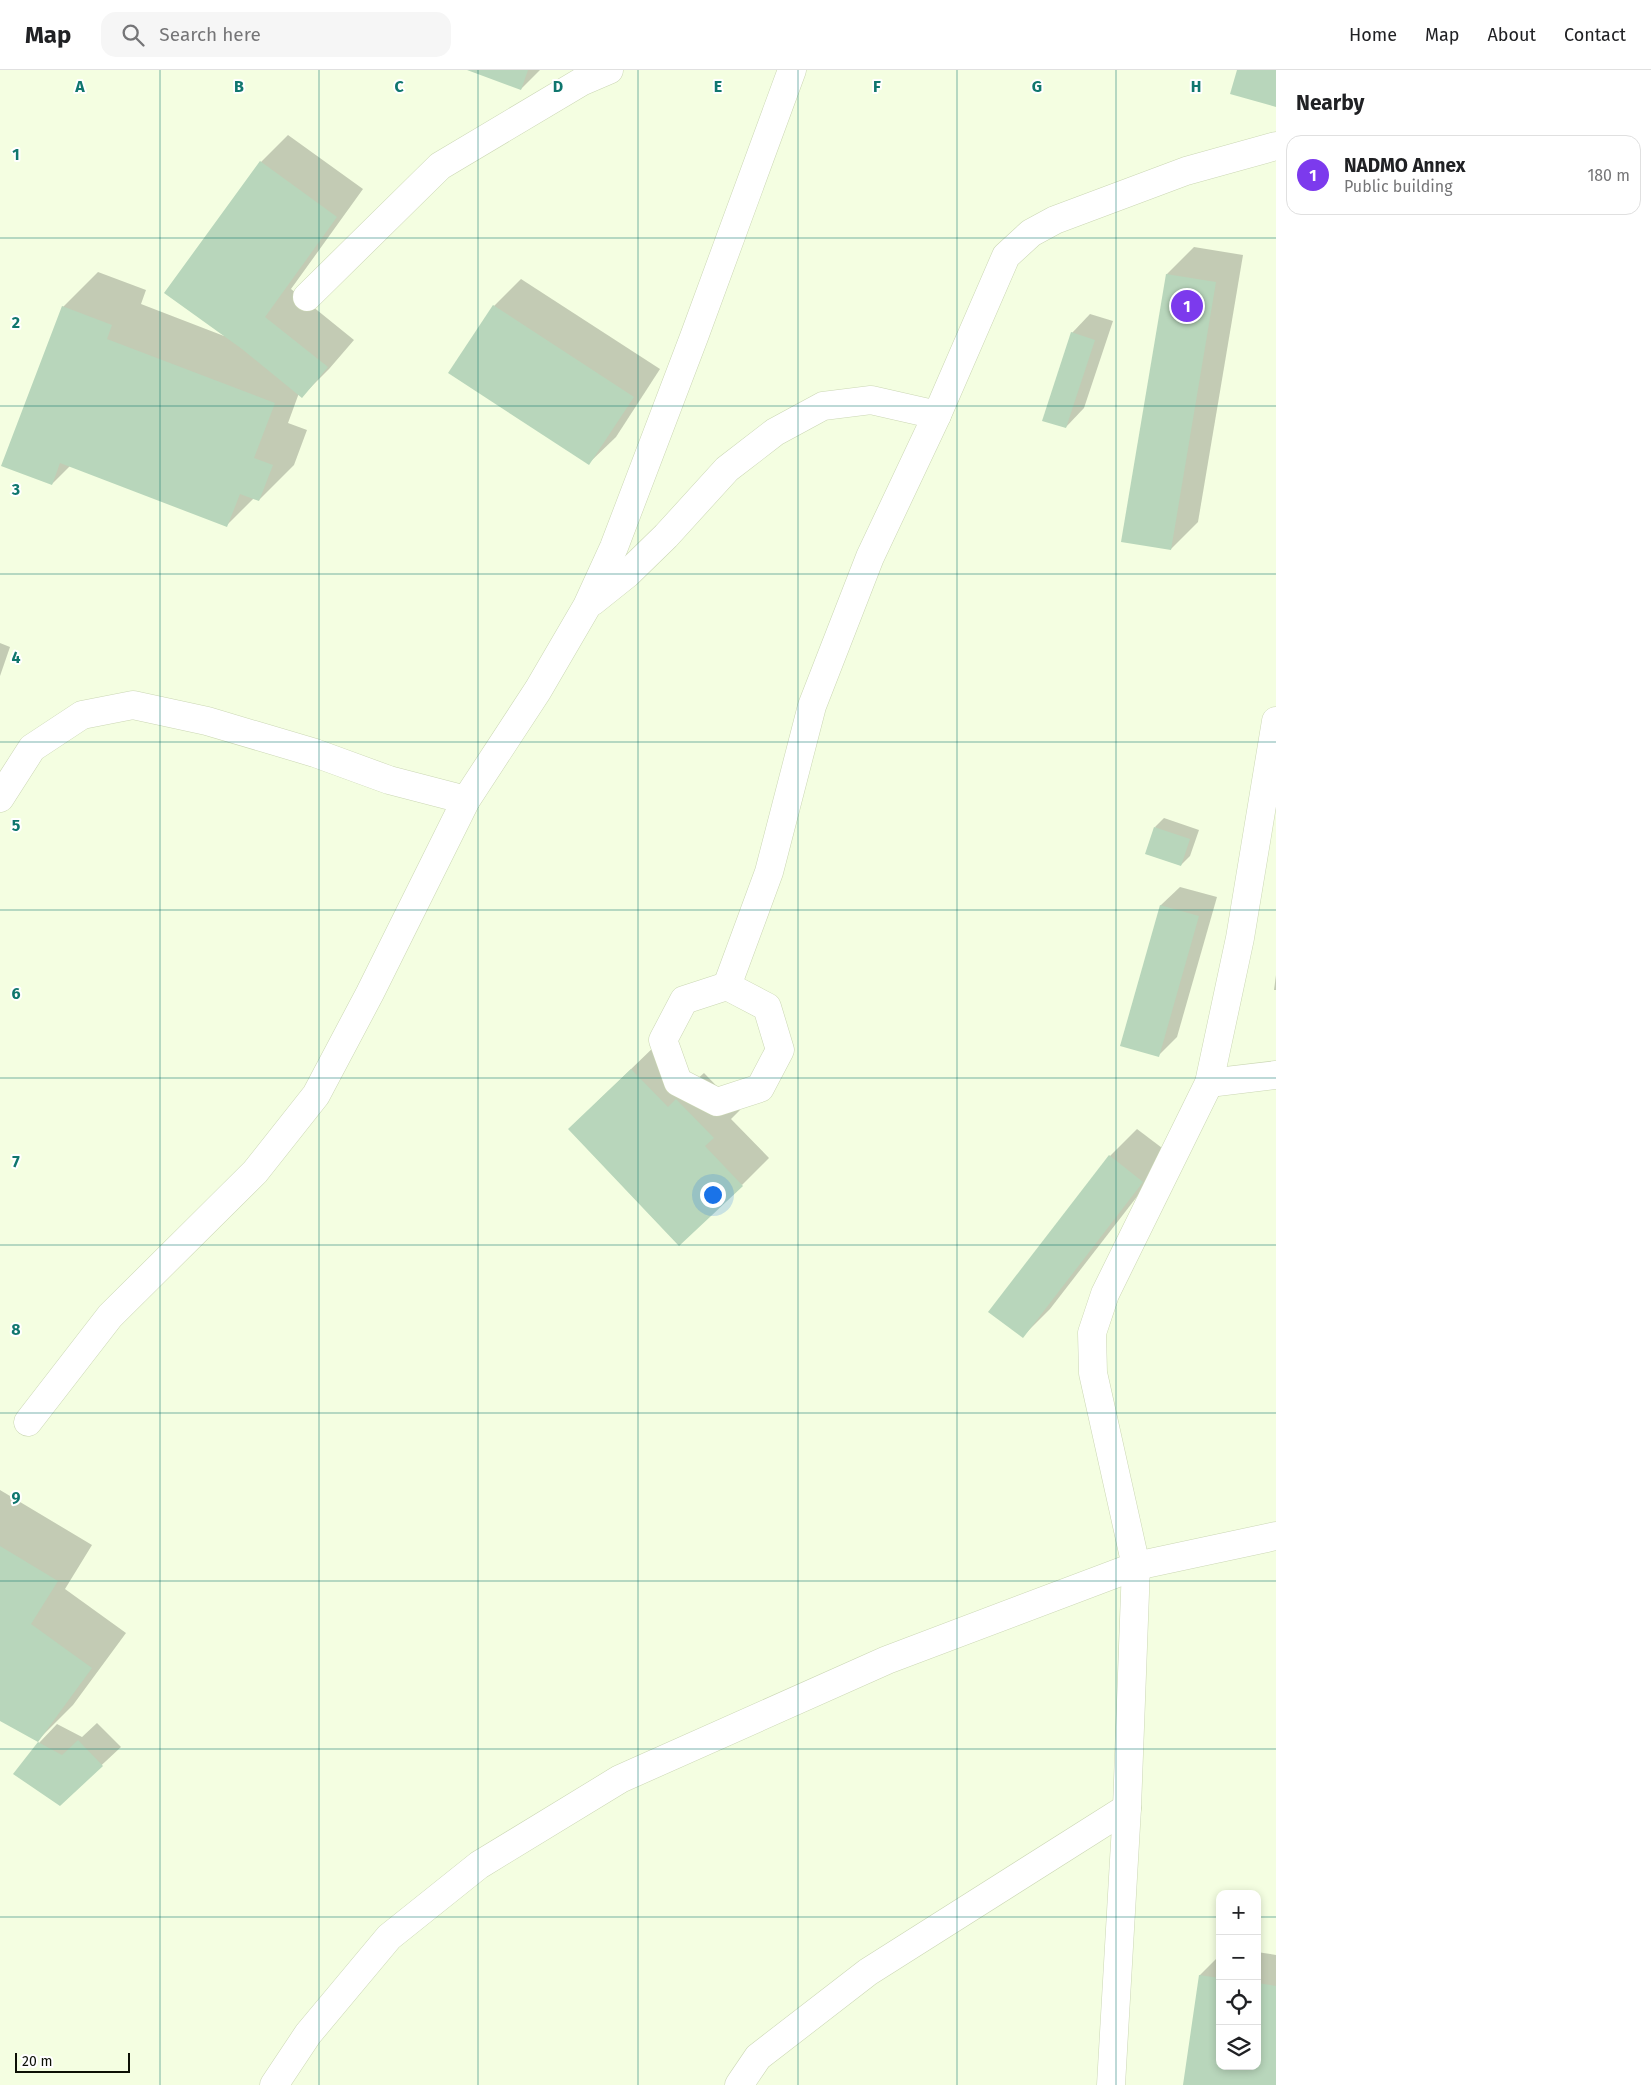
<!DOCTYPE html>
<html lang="en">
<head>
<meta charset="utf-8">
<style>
	body { margin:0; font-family:"Fira Sans",sans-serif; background:#f6f6f6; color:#202124 }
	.controls { position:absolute; right:15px; bottom:15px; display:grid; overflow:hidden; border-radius:10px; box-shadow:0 2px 8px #0003 }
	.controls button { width:45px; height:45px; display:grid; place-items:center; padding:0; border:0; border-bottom:1px solid #e0e0e0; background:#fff; color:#202124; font:25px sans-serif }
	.scale { position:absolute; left:15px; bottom:12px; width:115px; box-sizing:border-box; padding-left:5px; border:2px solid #0c1005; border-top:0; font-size:14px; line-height:18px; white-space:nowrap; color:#0c1005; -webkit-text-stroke:4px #fff; paint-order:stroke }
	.you { position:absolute; left:712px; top:1124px; width:18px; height:18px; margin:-12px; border:4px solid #fff; border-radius:50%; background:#1a73e8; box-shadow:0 0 0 8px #1a73e833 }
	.badge { display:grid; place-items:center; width:32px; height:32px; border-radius:50%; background:#7c3aed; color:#fff; font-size:16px; font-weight:700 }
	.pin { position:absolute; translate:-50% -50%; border:2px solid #fff; box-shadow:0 1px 5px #0006 }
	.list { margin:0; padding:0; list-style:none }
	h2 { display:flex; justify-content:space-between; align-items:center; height:65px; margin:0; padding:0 20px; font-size:21px }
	h2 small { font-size:16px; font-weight:400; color:#757577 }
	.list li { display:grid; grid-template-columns:32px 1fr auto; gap:15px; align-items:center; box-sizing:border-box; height:80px; margin:0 10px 10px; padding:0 10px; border:1px solid #e0e0e0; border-radius:15px }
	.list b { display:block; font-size:19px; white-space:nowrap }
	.list p { margin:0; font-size:16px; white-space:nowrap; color:#757577 }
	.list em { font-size:16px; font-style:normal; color:#757577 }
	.icon { flex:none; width:28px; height:28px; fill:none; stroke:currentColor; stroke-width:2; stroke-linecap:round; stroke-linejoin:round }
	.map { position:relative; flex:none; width:1276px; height:2015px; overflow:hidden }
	header { display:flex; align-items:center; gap:30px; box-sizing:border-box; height:70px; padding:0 25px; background:#fff; border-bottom:1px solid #e0e0e0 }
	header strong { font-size:24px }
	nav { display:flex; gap:28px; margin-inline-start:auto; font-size:18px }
	.search { width:350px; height:45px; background:#f6f6f6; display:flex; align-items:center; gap:12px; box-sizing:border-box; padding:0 18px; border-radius:15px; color:#757577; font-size:19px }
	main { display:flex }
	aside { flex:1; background:#fff }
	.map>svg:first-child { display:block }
	.shadow { fill:#0003 }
	.building { fill:#b8d6bb }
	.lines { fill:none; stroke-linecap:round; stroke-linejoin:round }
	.minor-casing { stroke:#cbd7b4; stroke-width:29 }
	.minor { stroke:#fff; stroke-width:28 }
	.grid { fill:none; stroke:#0f766e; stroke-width:1; stroke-opacity:0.55 }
	.grid-label { font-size:16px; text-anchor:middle; font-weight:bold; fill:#0f766e; stroke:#fff; stroke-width:4; stroke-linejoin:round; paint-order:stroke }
</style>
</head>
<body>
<header>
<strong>Map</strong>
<div class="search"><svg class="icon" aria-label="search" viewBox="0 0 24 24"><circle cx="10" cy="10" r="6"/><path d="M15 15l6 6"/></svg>Search here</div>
<nav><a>Home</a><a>Map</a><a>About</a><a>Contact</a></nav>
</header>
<main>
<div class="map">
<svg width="1276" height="2015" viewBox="0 0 1276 2015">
	<rect width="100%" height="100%" fill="#f4fee1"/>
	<!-- shadow -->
	<g class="shadow">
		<polygon points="470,0 540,0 521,19"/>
		<polygon points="288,65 363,119 291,219 354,270 329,299 302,326 299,323 288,353 307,360 294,395 259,430 254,428 227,455 70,396 52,414 63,237 98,202 146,220 141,234 224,266 261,92"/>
		<polygon points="1194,177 1243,185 1198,452 1171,479 1167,204"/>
		<polygon points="521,209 660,299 616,367 588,394 494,236"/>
		<polygon points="1090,244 1113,251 1084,338 1066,357 1072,263"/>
		<polygon points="0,573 10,577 0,606"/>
		<polygon points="1164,748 1199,760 1190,786 1181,795 1155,757"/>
		<polygon points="1180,817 1217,827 1177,967 1158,986 1121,975 1161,835"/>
		<polygon points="1276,905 1276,920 1274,920"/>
		<polygon points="659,972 695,1011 704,1003 740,1040 731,1049 769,1088 742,1115 597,1032"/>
		<polygon points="1137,1059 1170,1084 1050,1239 1023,1266 1110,1086"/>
		<polygon points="0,1420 92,1475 65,1519 126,1563 73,1635 38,1670 0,1649"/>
		<polygon points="97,1653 121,1677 60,1734 39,1673 57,1654 82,1667"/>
		<polygon points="1257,1882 1276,1885 1276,2015 1184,2015 1200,1905 1220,1885 1220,1996 1257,1996"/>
	</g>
	<!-- building -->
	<g class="building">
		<polygon points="467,0 528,0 521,20"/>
		<polygon points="1237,0 1276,0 1276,37 1230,24"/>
		<polygon points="260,91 337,147 265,247 328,297 302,328 242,279 164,223"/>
		<polygon points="1166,204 1216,212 1171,480 1121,472"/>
		<polygon points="493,235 634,327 589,395 448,303"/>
		<polygon points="62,236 112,255 107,269 275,333 254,388 273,395 259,431 240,424 227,457 60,393 52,415 1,396"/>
		<polygon points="1071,262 1095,270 1066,358 1042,351"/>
		<polygon points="1154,757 1190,769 1181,796 1145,784"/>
		<polygon points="1160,835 1199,846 1159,987 1120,976"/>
		<polygon points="631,999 668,1037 676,1029 714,1068 705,1076 743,1116 679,1176 568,1059"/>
		<polygon points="1109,1085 1143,1112 1023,1268 988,1242"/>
		<polygon points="0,1476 58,1511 31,1554 92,1598 38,1672 62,1685 78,1670 103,1696 60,1736 13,1704 38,1672 0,1651"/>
		<polygon points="1199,1905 1220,1908 1220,1996 1257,1996 1257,1913 1276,1916 1276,2015 1183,2015"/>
	</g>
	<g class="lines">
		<defs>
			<g id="minor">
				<polyline points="307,227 440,96 581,12 609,0"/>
				<polyline points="592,532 627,504 666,466 727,399 775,362 823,336 871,330 937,345"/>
				<polyline points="0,728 32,678 82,645 133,635 207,651 315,683 389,710 466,730 538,620 587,536 614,477 694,267 792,0"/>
				<polyline points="727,916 769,802 812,636 870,487 937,345 1006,186 1031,163 1055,150 1186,101 1276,76"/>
				<polygon points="727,916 767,937 780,980 760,1018 717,1032 678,1012 663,970 684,930"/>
				<polyline points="1209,1013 1276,1005"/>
				<polyline points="28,1352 110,1246 255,1102 316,1025 370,923 466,730"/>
				<polyline points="274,2015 308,1964 389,1867 479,1795 620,1709 887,1590 1136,1496 1276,1466"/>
				<polyline points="739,2015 758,1987 868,1902 1127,1738"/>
				<polyline points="1111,2015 1127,1738 1136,1496 1093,1303 1092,1263 1105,1224 1209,1013 1240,868 1276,651"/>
			</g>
		</defs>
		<!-- minor casing -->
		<use href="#minor" class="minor-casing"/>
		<!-- minor -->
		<use href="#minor" class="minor"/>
	</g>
	<!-- grid -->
	<path class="grid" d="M160,0V2015M319,0V2015M478,0V2015M638,0V2015M798,0V2015M957,0V2015M1116,0V2015M0,168H1276M0,336H1276M0,504H1276M0,672H1276M0,840H1276M0,1008H1276M0,1175H1276M0,1343H1276M0,1511H1276M0,1679H1276M0,1847H1220M1257,1847H1276"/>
	<g class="grid-label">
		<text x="80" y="22">A</text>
		<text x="239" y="22">B</text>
		<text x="399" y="22">C</text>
		<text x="558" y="22">D</text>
		<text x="718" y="22">E</text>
		<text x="877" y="22">F</text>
		<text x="1037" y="22">G</text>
		<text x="1196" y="22">H</text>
		<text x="16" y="90">1</text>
		<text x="16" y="258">2</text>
		<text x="16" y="425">3</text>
		<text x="16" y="593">4</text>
		<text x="16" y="761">5</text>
		<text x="16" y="929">6</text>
		<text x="16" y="1097">7</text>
		<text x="16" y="1265">8</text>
		<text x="16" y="1433">9</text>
	</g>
</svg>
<div class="controls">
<button>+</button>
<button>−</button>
<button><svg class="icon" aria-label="locate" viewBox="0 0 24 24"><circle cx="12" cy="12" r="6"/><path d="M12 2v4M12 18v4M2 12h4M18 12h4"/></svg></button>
<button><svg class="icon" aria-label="layers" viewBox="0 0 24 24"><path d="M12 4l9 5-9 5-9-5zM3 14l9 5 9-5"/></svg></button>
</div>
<div class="scale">20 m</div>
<div class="you"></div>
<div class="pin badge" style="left:1187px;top:236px">1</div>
</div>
<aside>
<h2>Nearby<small></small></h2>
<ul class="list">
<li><span class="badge">1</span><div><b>NADMO Annex</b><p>Public building</p></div><em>180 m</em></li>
</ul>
</aside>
</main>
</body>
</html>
